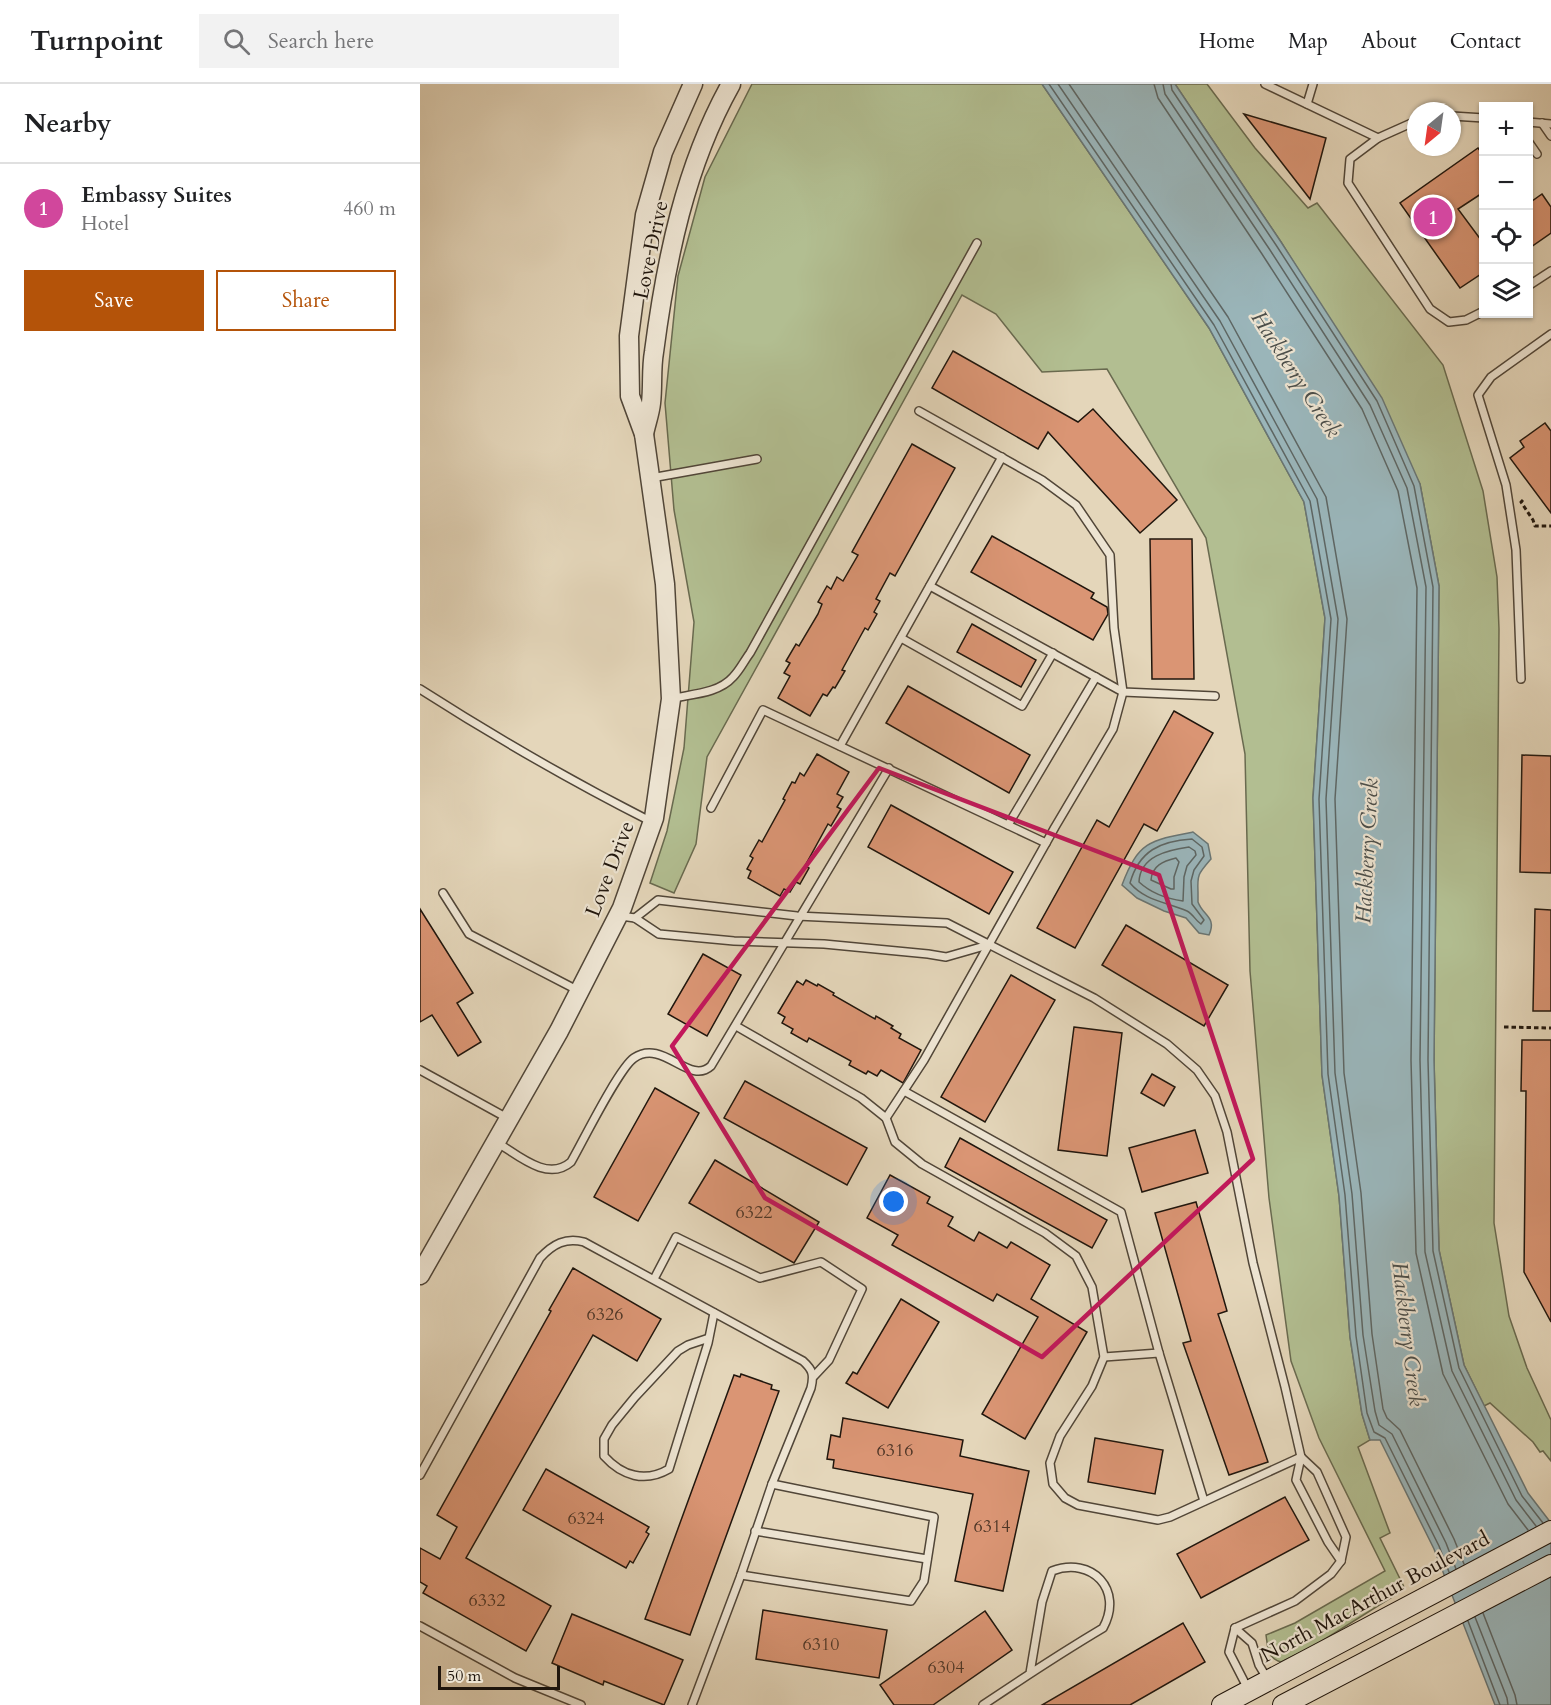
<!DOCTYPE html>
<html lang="en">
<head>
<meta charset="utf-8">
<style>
	body { margin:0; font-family:Cardo,serif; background:#f2f2f2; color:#202124 }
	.controls { position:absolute; right:18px; top:18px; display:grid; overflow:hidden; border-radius:0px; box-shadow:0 2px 4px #0004 }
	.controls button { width:54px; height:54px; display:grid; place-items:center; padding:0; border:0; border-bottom:2px solid #e0e0e0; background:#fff; color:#202124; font:30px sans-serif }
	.compass { position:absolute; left:987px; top:18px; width:54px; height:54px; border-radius:50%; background:#fff; box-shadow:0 2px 4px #0004; rotate:209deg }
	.scale { position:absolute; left:18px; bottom:15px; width:122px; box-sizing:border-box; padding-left:6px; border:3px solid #20160d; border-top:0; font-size:16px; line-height:21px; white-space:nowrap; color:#20160d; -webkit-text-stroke:4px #ede4d2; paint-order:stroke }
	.you { position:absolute; left:474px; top:1118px; width:21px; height:21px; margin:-15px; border:4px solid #fff; border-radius:50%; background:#1a73e8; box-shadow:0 0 0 9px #1a73e833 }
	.badge { display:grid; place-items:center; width:39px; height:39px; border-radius:50%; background:#b45309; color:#fff; font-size:20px; font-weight:700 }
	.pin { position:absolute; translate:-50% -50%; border:3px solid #fff; box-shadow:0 2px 6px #0006 }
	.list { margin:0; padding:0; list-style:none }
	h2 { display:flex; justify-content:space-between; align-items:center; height:78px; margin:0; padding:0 24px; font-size:26px }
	h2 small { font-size:20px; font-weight:400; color:#757577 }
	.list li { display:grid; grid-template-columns:39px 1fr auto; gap:18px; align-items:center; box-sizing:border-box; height:90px; padding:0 24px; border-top:2px solid #e0e0e0 }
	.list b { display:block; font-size:22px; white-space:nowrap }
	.list p { margin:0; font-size:20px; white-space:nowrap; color:#757577 }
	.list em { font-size:20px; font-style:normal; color:#757577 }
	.actions { display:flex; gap:12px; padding:18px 24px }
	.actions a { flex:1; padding:14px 0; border:2px solid #b45309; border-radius:0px; text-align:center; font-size:21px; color:#b45309 }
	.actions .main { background:#b45309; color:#fff }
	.icon { flex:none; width:33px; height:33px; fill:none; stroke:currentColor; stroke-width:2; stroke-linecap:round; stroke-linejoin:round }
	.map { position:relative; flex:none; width:1131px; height:1621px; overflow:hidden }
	header { display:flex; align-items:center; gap:36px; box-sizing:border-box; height:84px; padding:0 30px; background:#fff; border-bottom:2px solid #e0e0e0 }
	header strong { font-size:28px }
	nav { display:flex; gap:33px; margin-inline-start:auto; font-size:21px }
	.search { width:420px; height:54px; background:#f2f2f2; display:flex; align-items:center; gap:15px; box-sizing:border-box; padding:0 21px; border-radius:0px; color:#757577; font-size:22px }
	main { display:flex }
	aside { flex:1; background:#fff }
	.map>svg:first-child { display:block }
	.green { fill:#b2be91; stroke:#696a4f; stroke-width:1.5 }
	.water { fill:#9ab6bb; stroke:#697675; stroke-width:1.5 }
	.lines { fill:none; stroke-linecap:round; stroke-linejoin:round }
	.shore { stroke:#5d6664; stroke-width:1.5 }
	.building { fill:#da9574; stroke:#20160d; stroke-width:1.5 }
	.service-casing { stroke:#514638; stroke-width:10 }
	.tertiary-casing { stroke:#514638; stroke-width:21 }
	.secondary-casing { stroke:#20160d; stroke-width:22 }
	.path { stroke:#20160d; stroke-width:3; stroke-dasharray:4.5 3; stroke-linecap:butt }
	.service { stroke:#ede4d2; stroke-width:7 }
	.tertiary { stroke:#ede4d2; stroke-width:18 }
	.secondary { stroke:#ede4d2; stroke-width:20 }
	.marked { fill:none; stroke:#c2185b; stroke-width:4.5; stroke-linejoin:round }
	.labels { text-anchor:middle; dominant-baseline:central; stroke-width:4.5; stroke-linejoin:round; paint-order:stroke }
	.number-label { font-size:18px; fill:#4e3627 }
	.street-label { font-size:21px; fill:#20160d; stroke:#ede4d2 }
	.water-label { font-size:22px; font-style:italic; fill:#4b4e4a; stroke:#ede4d2 }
</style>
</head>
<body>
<header>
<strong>Turnpoint</strong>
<div class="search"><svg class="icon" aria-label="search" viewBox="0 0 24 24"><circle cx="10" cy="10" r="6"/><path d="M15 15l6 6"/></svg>Search here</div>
<nav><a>Home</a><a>Map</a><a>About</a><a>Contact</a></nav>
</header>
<main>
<aside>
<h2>Nearby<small></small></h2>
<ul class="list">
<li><span class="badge" style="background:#d1479c">1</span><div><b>Embassy Suites</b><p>Hotel</p></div><em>460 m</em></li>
</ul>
<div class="actions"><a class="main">Save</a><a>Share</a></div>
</aside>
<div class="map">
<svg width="1131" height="1621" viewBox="0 0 1131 1621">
	<rect width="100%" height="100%" fill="#e4d6ba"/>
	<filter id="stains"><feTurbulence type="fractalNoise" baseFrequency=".00333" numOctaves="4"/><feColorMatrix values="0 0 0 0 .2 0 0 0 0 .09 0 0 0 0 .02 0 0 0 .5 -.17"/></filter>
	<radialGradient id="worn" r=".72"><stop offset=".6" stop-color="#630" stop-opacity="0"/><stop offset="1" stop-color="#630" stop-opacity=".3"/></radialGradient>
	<!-- green -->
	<g class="green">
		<path d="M332,0H622L789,244L884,418L905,534L893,714L902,991L919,1112L930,1253L942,1330L950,1356L938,1363L970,1449L960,1454L985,1505L894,1562L861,1578C847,1574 848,1564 846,1551L875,1539L965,1487L899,1354L871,1277L849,1114L830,887L825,670L786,454L687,285L622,288L576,230L542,211L287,673L276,760L254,809L230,799L247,747L264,664L274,538L254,426L245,319L258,192L285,93Z"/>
		<polygon points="755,0 787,0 835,64 888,124 897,119 1023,281 1063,407 1077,493 1079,545 1074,1139 1089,1232 1107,1284 1131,1336 1131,1377 1123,1367 1120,1368 1113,1358 1070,1319 1064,1322 1044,1281 1019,1166 1014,976 1019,502 1000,400 909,235 861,158"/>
	</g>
	<!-- water -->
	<g class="water">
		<polygon points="622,0 755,0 861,158 962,314 1000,400 1019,502 1014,976 1019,1166 1044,1281 1108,1409 1131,1439 1131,1621 1075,1621 1014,1465 960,1356 950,1356 942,1330 930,1253 919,1112 902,991 893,714 905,534 884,418 789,244"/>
		<path d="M773,748L788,760L791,775C779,789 777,790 778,808C778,809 778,817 778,818C783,832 797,833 789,851L779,849L766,834L744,827L717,814L702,801C718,758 730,756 773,748Z"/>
	</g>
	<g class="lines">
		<!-- shore -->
		<g class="shore">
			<polyline points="629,0 794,241 890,417 911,535 899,715 908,990 925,1111 936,1252 947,1329 954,1348 965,1354 1019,1462 1029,1488"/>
			<polyline points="638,0 800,237 897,415 918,535 906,715 915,989 932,1110 943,1251 955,1327 959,1341 972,1350 1026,1459 1036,1485"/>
			<polyline points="649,0 808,233 906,413 927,535 915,715 924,989 941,1109 952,1250 963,1325 967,1334 980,1346 1034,1455 1044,1480"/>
			<polyline points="734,0 738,14 842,170 942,325 978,407 997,504 991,976 996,1169 1023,1290 1088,1420 1108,1446"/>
			<polyline points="743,0 745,10 850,166 950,321 987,404 1006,503 1000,976 1005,1168 1032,1287 1096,1416 1116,1442"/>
			<polyline points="751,0 752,6 856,161 957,317 994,402 1013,503 1008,976 1013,1167 1039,1284 1102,1412 1123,1439"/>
			<path d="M772,755L782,763L784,772L774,786L771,797L772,820L784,836L781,840C776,837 773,830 767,827C747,818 725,817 710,799C719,767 740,757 772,755Z"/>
			<path d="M769,763L775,767L776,771L767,782L764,793L763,817C748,815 731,809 719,798C720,772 748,766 769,763Z"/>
			<path d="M756,774L759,778L754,793V805H751L731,796C732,782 743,777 756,774Z"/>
			<polyline points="1063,1529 1095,1611 1097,1621"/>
			<polyline points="1055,1533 1087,1614 1088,1621"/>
			<polyline points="1048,1537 1080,1621"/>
		</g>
	</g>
	<!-- building -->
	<g class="building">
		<polygon points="824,30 906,54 890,115"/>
		<polygon points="1058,64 1064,72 1064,108 1038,125 1064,160 1064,188 1040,204 980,119"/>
		<polygon points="1122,110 1131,123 1131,149 1108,165 1108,120"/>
		<polygon points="533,267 658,338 673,325 757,416 720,449 628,348 618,365 512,304"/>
		<polygon points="1125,339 1131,347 1131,429 1090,374 1104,363 1100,357"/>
		<polygon points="492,360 535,384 475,492 470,489 456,515 460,517 454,528 457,530 448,546 445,544 440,553 422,586 425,587 415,604 413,603 407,612 403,610 390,632 358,614 370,592 364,589 370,579 366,577 376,560 379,562 398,530 402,520 398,518 407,502 411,505 417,493 423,497 438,471 432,468"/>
		<polygon points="572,452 674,509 671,514 687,523 688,530 673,556 551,488"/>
		<polygon points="730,455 772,455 774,595 732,595"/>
		<polygon points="552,540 616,576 601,603 537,568"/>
		<polygon points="488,602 610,671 589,709 466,639"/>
		<polygon points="754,627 793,649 737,747 724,740 655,864 617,844 677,736 689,743"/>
		<polygon points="397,670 429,688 417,710 423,713 417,723 421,725 411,742 408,740 385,782 389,784 380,800 376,798 370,808 364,805 360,812 328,794 331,787 327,785 333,774 330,772 339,756 342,758 365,716 363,715 372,698 375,699 380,689 384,692"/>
		<polygon points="1102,671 1131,672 1131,789 1100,788"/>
		<polygon points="471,721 593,788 569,830 448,763"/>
		<polygon points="0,825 53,909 37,919 61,958 38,972 12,931 0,938"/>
		<polygon points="1115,825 1131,826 1131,927 1113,927"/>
		<polygon points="706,841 808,901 784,942 682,881"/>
		<polygon points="283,870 321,891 287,952 248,930"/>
		<polygon points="591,891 635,916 565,1038 521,1013"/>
		<polygon points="386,896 397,902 398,900 414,909 413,911 455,935 456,932 473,942 471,944 481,950 479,954 501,966 483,999 461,986 457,992 448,987 446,990 429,981 431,977 389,954 387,958 371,949 373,945 362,939 365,933 358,929 377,897 383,901"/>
		<polygon points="654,943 702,949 687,1072 638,1066"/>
		<polygon points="1102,956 1131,956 1131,1238 1104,1188 1106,1007 1101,1007"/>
		<polygon points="732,990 755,1003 744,1022 721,1009"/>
		<polygon points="325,997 447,1064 427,1101 304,1034"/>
		<polygon points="235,1004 279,1029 218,1137 174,1113"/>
		<polygon points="775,1046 788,1089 722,1108 709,1064"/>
		<polygon points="540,1054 687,1136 672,1164 525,1083"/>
		<polygon points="295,1076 399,1138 374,1179 269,1119"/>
		<polygon points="470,1091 510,1113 507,1119 533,1133 528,1142 554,1157 559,1148 587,1164 591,1158 630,1181 611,1215 667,1248 605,1355 562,1330 618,1233 577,1210 573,1217 472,1161 478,1151 447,1134"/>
		<polygon points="776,1118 807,1227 798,1230 848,1378 809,1391 763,1259 771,1257 735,1129"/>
		<polygon points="153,1184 241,1235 217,1277 173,1251 46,1474 131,1522 106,1567 3,1509 7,1502 0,1498 0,1464 20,1475 37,1443 17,1431 131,1227 129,1226"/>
		<polygon points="481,1215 519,1238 468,1324 426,1299 433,1288 437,1290"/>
		<polygon points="321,1290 352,1301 351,1305 359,1307 270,1551 225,1535 314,1291 320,1293"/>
		<polygon points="423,1334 543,1356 540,1372 609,1387 583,1507 535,1497 553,1410 413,1384 414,1376 407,1375 411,1351 420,1353"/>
		<polygon points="675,1354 743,1366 735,1410 668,1398"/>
		<polygon points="126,1385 229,1443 226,1448 229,1450 213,1479 210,1477 206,1484 103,1426"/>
		<polygon points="865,1413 889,1456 781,1514 757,1470"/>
		<polygon points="343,1526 467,1546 459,1594 336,1575"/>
		<polygon points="565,1527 592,1566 513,1621 474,1621 460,1601"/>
		<polygon points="152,1530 263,1576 244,1621 184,1597 183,1601 132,1579"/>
		<polygon points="763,1539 785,1578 710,1621 622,1621"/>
	</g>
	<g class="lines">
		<defs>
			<g id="service">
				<polyline points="845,0 958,54"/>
				<polyline points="887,20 893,0"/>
				<polyline points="1032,32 1064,34"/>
				<polyline points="996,37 958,54 930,75 928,99 1010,225 1029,238 1046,236 1064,227"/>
				<polyline points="1108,38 1131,40"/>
				<polyline points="1122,39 1131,52"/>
				<polyline points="1108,57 1117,70"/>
				<polyline points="1108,202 1131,187"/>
				<polyline points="231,394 337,375"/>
				<polyline points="510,502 703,608 795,612"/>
				<polyline points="481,554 602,622 633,569"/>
				<polyline points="1101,595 1096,466 1086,401 1058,311 1071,293 1131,250"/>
				<path d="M0,605C75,653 151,697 230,737"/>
				<path d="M254,614C273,610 299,609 313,593C320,586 324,577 330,569L557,159"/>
				<polyline points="420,662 582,373"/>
				<polyline points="291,724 343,626 626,759"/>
				<polyline points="588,741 676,593"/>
				<polyline points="23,809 49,850 159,907"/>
				<polyline points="201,832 215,834 239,850 314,857 404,860 508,870 526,873 568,861"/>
				<polyline points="215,834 238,816 377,832 527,839 674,914 747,960 777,986 795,1012 807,1048 833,1179 865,1303 881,1373 876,1396 908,1458 921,1477"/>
				<polyline points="316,942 441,1014 466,1034 475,1058 502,1080 625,1149 656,1172 672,1203 684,1273 672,1302 640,1352 630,1379 633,1400 645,1414 658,1421 738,1436 750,1433 881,1373"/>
				<polyline points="0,986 89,1035"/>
				<polyline points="484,1007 701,1128 739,1269 784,1417"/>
				<polyline points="466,1034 504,976 635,743 693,645 703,608 694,544 690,471 656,421 622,396 499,327"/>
				<path d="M78,1059C99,1072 128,1098 151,1078C163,1057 199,984 214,974C243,954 269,1002 291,982L469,684"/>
				<polyline points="234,1195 256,1153 340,1194 401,1178 442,1205 409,1276 394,1292"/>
				<path d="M289,1254L268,1261L258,1267L215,1313L192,1341L184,1355V1372C202,1392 225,1399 249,1385L288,1259L294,1229"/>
				<polyline points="684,1273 739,1269"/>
				<path d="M0,1391L120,1174C133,1160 146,1153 164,1158L383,1277C393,1286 394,1291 391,1304L352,1400L321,1491L272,1621"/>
				<polyline points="335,1447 507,1475"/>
				<polyline points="321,1491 491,1517 504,1497 514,1433 352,1400"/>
				<polyline points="0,1542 95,1594 161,1621"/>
				<polyline points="815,1544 875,1517 911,1490 921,1477 926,1453 897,1388 881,1373"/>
				<polyline points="815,1544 809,1568 828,1605"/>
				<polyline points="815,1544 832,1559 839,1581 848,1596"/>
				<path d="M563,1621C603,1594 641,1569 683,1544C704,1506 672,1472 632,1487L622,1518L610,1589"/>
			</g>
			<g id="tertiary">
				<path d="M224,350C226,340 230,329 231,319C233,302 231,285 234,268C246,176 265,82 311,0"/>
				<polyline points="0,1191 139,947 202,824 234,734 251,615 245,500 224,350 210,312 209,252 225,131 243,68 273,0"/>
			</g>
			<g id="secondary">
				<polyline points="802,1621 1131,1447"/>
				<polyline points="863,1621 1131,1481"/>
			</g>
		</defs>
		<!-- service casing -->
		<use href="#service" class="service-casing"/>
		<!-- tertiary casing -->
		<use href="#tertiary" class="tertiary-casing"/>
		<!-- secondary casing -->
		<use href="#secondary" class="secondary-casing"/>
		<!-- path -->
		<g class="path">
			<polyline points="1103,416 1101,418 1113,436 1115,442 1131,442"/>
			<polyline points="1084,943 1131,944"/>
		</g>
		<!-- service -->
		<use href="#service" class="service"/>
		<!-- tertiary -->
		<use href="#tertiary" class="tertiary"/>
		<!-- secondary -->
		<use href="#secondary" class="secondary"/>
	</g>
	<!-- marked area -->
	<path class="marked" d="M459,684L739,791L833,1075L622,1273L345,1114L252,962Z"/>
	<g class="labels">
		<!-- number labels -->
		<g class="number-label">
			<text x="334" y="1128">6322</text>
			<text x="185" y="1230">6326</text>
			<text x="475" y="1366">6316</text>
			<text x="166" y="1434">6324</text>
			<text x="572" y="1442">6314</text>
			<text x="67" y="1516">6332</text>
			<text x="401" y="1560">6310</text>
			<text x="526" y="1583">6304</text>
		</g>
		<!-- street labels -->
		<g class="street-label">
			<text transform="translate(231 166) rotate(-78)">Love Drive</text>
			<text transform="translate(190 785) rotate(-69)">Love Drive</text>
			<text transform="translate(955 1513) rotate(-28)">North MacArthur Boulevard</text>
		</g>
		<!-- water labels -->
		<g class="water-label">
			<text transform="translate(876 290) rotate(57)">Hackberry Creek</text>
			<text transform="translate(947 767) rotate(-87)">Hackberry Creek</text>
			<text transform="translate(988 1250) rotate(83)">Hackberry Creek</text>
		</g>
	</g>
	<rect width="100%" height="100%" filter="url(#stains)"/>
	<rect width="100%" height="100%" fill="url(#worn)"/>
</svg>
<div class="controls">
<button>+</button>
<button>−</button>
<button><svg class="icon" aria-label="locate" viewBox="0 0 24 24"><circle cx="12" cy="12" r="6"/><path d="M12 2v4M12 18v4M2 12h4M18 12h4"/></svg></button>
<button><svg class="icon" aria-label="layers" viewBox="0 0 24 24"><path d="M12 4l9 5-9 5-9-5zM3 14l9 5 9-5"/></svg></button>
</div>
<svg class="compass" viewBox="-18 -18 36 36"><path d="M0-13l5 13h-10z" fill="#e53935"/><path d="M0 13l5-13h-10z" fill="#757577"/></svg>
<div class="scale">50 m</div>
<div class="you"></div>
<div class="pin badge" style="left:1013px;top:133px;background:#d1479c">1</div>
</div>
</main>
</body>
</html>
